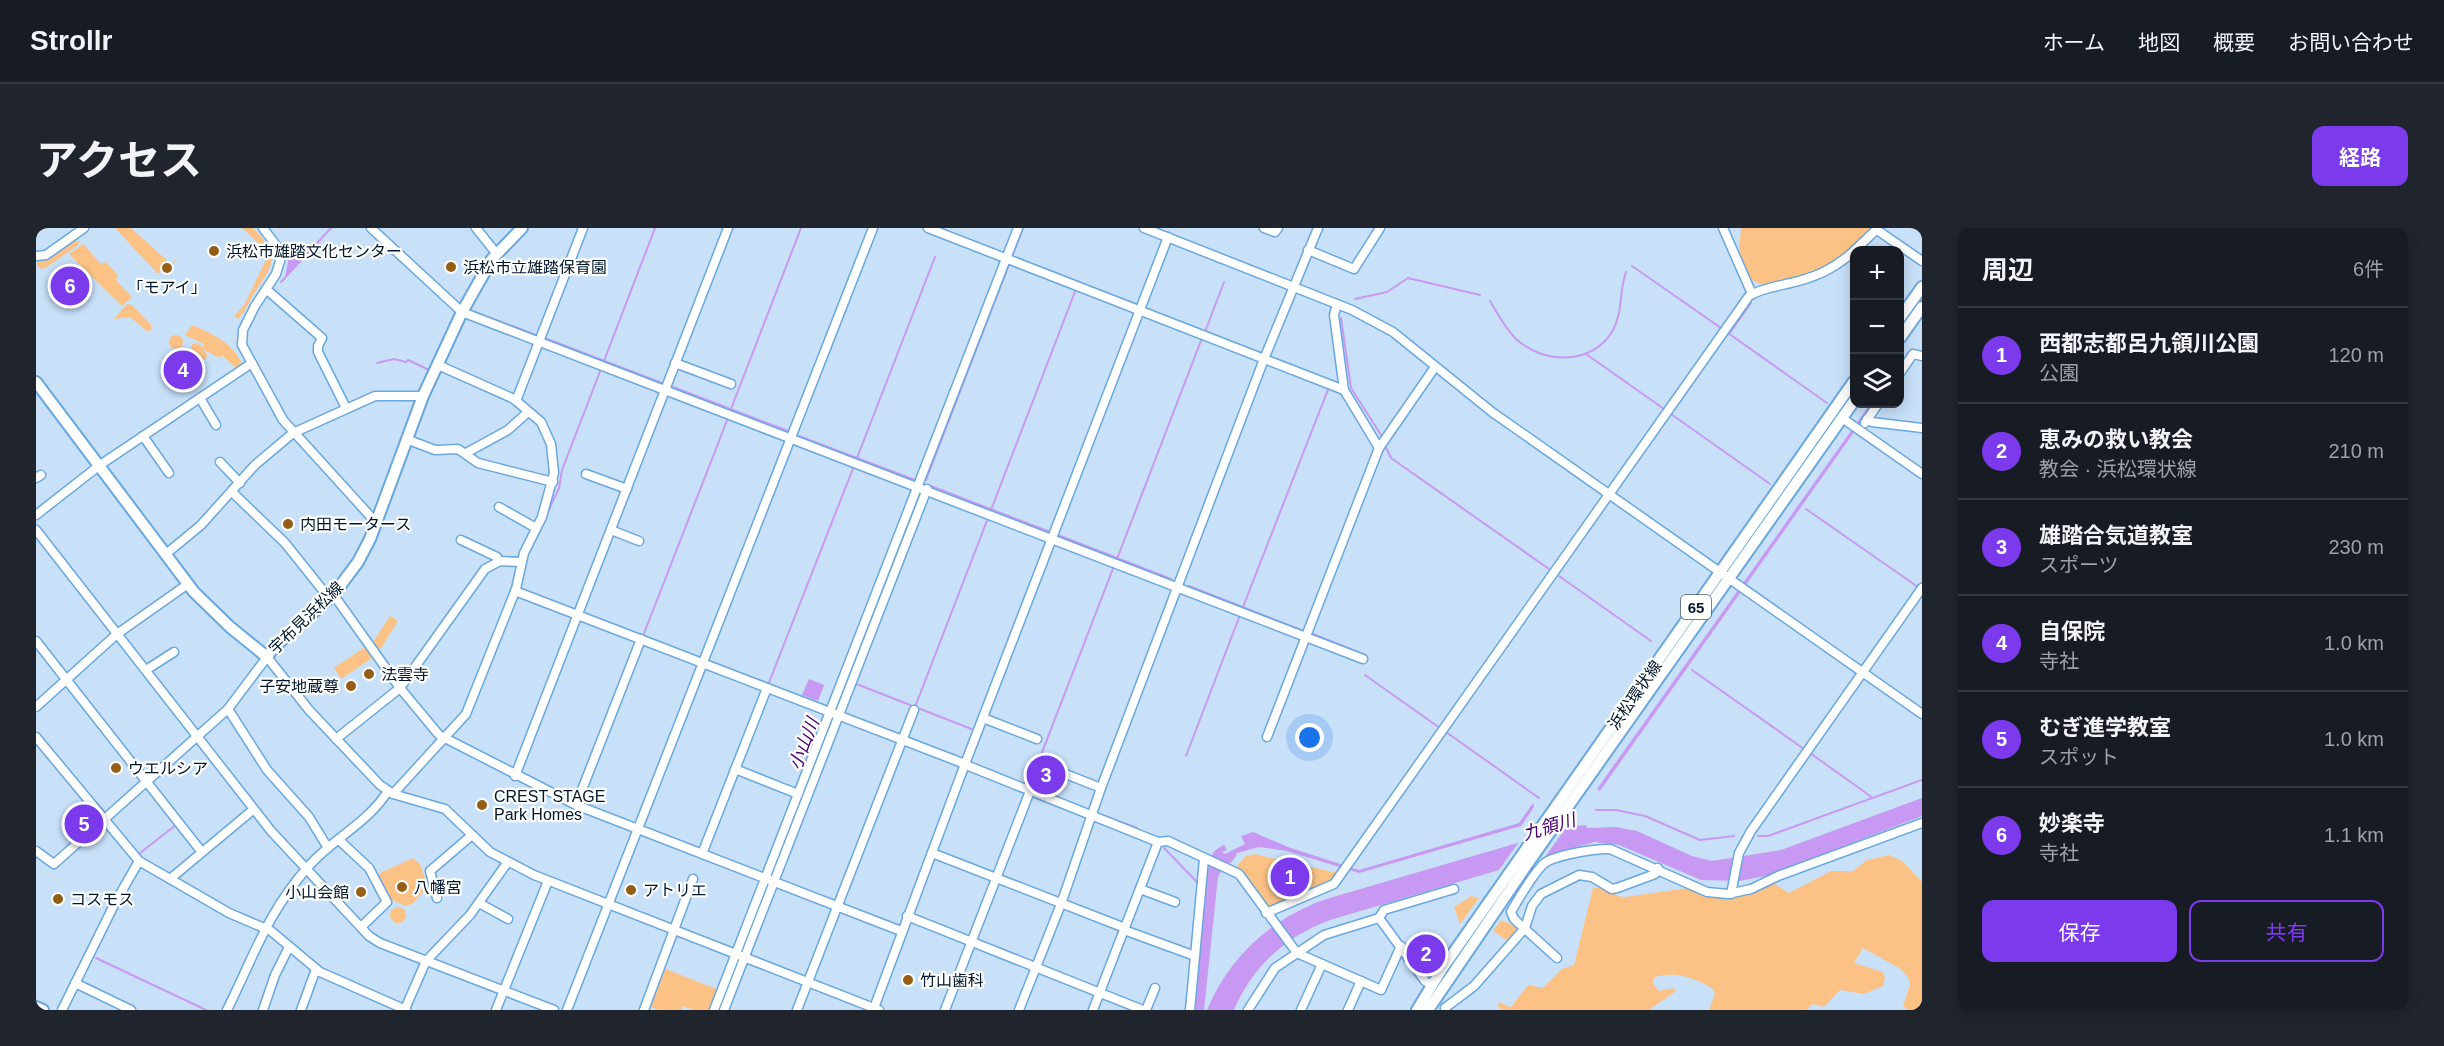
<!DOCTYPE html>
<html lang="ja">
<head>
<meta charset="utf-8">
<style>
	body { margin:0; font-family:Helvetica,"Noto Sans JP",sans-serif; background:#20242c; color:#f1f3f6 }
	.controls { position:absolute; right:18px; top:18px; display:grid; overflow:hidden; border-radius:12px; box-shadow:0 3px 15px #0003 }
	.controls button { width:54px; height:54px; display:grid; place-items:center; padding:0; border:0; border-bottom:2px solid #363941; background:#171b24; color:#f1f3f6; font:30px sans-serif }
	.you { position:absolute; left:1274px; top:510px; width:21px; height:21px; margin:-15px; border:4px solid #fff; border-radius:50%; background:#1a73e8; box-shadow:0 0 0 9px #1a73e833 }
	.badge { display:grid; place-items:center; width:39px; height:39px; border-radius:50%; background:#7c3aed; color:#fff; font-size:20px; font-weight:700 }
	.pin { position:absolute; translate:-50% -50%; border:3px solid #fff; box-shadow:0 2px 6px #0006 }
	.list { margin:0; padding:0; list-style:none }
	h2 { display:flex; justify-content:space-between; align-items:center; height:78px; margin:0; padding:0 24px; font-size:26px }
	h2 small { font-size:20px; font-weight:400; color:#9ea1a6 }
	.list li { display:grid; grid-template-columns:39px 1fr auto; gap:18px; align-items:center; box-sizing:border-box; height:96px; padding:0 24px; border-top:2px solid #363941 }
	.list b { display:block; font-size:22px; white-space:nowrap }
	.list p { margin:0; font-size:20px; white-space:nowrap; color:#9ea1a6 }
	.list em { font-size:20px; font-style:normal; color:#9ea1a6 }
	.actions { display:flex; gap:12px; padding:18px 24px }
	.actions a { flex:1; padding:14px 0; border:2px solid #7c3aed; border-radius:12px; text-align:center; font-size:21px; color:#7c3aed }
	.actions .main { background:#7c3aed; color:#fff }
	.icon { flex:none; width:33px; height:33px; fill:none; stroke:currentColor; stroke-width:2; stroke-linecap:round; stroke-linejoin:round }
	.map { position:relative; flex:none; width:1886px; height:782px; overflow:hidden; border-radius:12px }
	header { display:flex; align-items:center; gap:36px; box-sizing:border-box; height:84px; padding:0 30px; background:#171b24; border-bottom:2px solid #363941 }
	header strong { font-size:28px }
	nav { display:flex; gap:33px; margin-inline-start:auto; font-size:21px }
	.intro { display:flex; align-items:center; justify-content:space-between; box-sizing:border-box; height:144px; padding:0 36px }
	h1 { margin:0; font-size:42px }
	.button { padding:15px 27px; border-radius:12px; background:#7c3aed; color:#fff; font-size:21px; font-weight:700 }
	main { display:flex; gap:36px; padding:0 36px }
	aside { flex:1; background:#171b24; border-radius:12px; box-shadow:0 3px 15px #0003 }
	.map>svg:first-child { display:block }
	.green { fill:#fcc285 }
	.water { fill:#c799f3 }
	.pier { fill:#c8e1f9 }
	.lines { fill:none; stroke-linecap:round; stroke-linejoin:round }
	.stream { stroke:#c799f3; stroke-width:2 }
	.river { stroke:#c799f3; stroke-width:14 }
	.minor-casing { stroke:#68a7df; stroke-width:11 }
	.major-casing { stroke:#68a7df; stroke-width:14 }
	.minor { stroke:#fff; stroke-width:8 }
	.major { stroke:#fff; stroke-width:10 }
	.poi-dot { fill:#955e17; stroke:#fefffe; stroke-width:2 }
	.labels { text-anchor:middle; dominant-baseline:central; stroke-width:4.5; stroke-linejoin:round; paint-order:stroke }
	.shield { fill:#fefffe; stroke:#4c5c6a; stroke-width:1.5 }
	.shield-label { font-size:15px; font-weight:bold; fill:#00162b }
	.poi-label { font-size:16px; fill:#00162b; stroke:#fefffe; text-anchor:start }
	.street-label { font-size:16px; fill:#00162b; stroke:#fefffe }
	.water-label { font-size:18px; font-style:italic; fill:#480070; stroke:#fefffe }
</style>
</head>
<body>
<header>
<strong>Strollr</strong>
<nav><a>ホーム</a><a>地図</a><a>概要</a><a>お問い合わせ</a></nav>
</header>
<div class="intro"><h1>アクセス</h1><a class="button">経路</a></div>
<main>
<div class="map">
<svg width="1886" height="782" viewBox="0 0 1886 782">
	<rect width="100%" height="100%" fill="#c8e1f9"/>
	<!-- green -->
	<g class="green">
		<polygon points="79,0 95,0 135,36 142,29 141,31 133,41 126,42 122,46"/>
		<path d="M206,0H217C246,30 237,36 217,67C212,75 209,85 202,91L198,88L208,77L231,30L228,20Z"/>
		<polygon points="1705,0 1837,0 1791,41 1727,57 1715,52 1705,33 1703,23"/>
		<polygon points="39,13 43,13 42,17 11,39 6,41 1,38 1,33 13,31"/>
		<polygon points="47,16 65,36 70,34 82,47 80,52 96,69 86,78 33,26"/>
		<polygon points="91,76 96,77 115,97 116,102 111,103 94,89 78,91"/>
		<path d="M156,97C177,106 195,114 206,135L201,141L186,127L184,130L166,121L171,126L170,131L166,133L160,131L155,124L156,116L163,115L166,120L168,116L149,107Z"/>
		<circle cx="140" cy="114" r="7"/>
		<polygon points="354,388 362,393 343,423 337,414"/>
		<polygon points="332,417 339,428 305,451 298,440"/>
		<polygon points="1218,626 1297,644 1304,643 1296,654 1233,679 1230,678 1201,638 1210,628"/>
		<path d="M1853,627L1866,633L1886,654V782H1872L1867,778L1874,757L1873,751L1865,741L1827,720L1818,735L1847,744L1849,750L1847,758L1828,766L1804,762L1788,779L1776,776L1771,782H1673L1679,766L1677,761C1660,750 1637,742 1617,750V756L1623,763L1638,760L1640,763L1613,782H1466L1461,777L1463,774L1475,779L1492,757L1507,760L1526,741L1538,737L1557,660C1568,656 1577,669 1589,669L1652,660L1671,666L1736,654L1753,665L1795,643H1817L1831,632Z"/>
		<polygon points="377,630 384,636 392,659 376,676 369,678 351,669 341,650 344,645"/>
		<polygon points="1435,668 1443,670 1424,696 1418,679"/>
		<circle cx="362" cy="687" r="8"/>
		<polygon points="1465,692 1481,699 1474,714 1457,703"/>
		<polygon points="627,740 683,762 675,782 658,782 647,778 645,782 623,782 612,778"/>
	</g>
	<!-- water -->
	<g class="water">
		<polygon points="249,15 266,30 249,49 252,34"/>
		<polygon points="1834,176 1838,176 1564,563 1561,561"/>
		<polygon points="773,451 788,457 782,473 766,467"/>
		<path d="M1886,570V588L1730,648L1703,653L1665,652L1583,617L1558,614L1294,692C1249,709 1217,738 1198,782H1171C1193,729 1234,692 1287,672L1539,598L1550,597L1551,600L1580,599L1601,603L1656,628L1676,633L1745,622Z"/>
		<path d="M1497,575L1498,579L1485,598L1323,645L1251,623L1223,619L1201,625C1199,634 1186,639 1182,649L1168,782H1158C1161,754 1167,643 1177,625C1180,621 1184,619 1188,617L1191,622L1186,624L1189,626L1209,616L1205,608L1217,604L1252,619L1323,642L1483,595Z"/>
	</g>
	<!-- pier -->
	<polygon class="pier" points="1532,597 1506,633 1460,646 1485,611"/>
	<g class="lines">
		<!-- stream -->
		<g class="stream">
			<polyline points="1596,38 1685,100"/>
			<polyline points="245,54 295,0"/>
			<polyline points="1319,71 1351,64 1372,50 1444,67"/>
			<path d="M1454,73C1462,86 1469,100 1480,111C1507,136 1557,138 1577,102C1587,84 1583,63 1590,44"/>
			<polyline points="438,84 500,107"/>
			<polyline points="1305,90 1315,160 1345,207"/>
			<polyline points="1169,104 1188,54"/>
			<polyline points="1692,105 1791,175"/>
			<polyline points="1693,106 1715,75"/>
			<polyline points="511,111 626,155"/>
			<polyline points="1550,126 1628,181"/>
			<polyline points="568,133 619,0"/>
			<polyline points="341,135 358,131 370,134 372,132 391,141"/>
			<polyline points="637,159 752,203"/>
			<polyline points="695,181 765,0"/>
			<polyline points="1635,186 1734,256"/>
			<polyline points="763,208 879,252"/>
			<polyline points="1349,217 1355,230 1513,341"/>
			<polyline points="821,230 899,29"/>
			<polyline points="890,252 987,0"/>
			<polyline points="895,258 1014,304"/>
			<polyline points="1770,281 1882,359"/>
			<polyline points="955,282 1040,61"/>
			<polyline points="510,288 523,260 526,242 565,141"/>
			<polyline points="1022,307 1135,351"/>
			<polyline points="1081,331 1166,110"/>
			<polyline points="1523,348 1615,413"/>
			<polyline points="1153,358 1265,402"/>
			<polyline points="1207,379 1293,159"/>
			<polyline points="1277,406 1329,427"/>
			<polyline points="607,408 692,190"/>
			<polyline points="1656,442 1768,521"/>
			<polyline points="1329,447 1404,500"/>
			<polyline points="818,455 938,502"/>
			<polyline points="732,457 818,238"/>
			<polyline points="879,479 952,290"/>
			<polyline points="1410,504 1503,570"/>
			<polyline points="1774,525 1837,570"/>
			<polyline points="1150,528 1204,387"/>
			<polyline points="993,558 1078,338"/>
			<polyline points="1028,572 1045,579"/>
			<polyline points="1560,582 1580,582 1609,588 1664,612 1698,608"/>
			<polyline points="1066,587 1101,600"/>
			<polyline points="1722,608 1732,608 1886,552"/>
			<polyline points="1128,620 1161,654"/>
			<polyline points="104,625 140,597"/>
			<polyline points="60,730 170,782"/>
		</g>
		<!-- river -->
		<g class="river">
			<polyline points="850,354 886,264"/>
			<polyline points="683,782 792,503"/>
		</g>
		<defs>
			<g id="minor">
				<polyline points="227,0 242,20 244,33 240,46 219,78 207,102 206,117 247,192 335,289 341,291"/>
				<polyline points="335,0 426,84 1327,431"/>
				<polyline points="440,0 460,25"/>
				<polyline points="892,0 1308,162"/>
				<polyline points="1108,0 1316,82 1357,104 1456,184 1886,486"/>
				<polyline points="1228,0 1239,4 1242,0"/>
				<polyline points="1687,0 1716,66"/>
				<polyline points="1841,2 1886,33"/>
				<polyline points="1272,22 1318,41 1344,0"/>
				<polyline points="1819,22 1842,0"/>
				<polyline points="0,28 10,27 48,0"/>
				<polyline points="230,61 286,110 282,118 282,124 310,180"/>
				<polyline points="1301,76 1298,87 1308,162 1343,220"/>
				<polyline points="639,135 695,156"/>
				<polyline points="1864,145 1877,126 1886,128"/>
				<polyline points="164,170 180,197"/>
				<polyline points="480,173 547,0"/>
				<polyline points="1806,190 1886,246"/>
				<polyline points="1831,191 1836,194 1886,200"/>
				<polyline points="1829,195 1842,176"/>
				<polyline points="107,208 133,245"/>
				<polyline points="370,211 399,222 422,221 442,235 517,254"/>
				<polyline points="430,225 472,202 492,184"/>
				<polyline points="184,234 204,255"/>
				<polyline points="550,246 591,261"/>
				<polyline points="0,250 5,247"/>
				<polyline points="196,264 249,315 293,370"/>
				<polyline points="463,279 500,300"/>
				<polyline points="0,287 64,237 216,135"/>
				<polyline points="0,302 235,603 333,708 344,715 518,782"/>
				<polyline points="575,302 603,313"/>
				<polyline points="425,312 461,329 462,334"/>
				<polyline points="130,326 165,297 219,237 257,205 339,168 387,168"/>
				<polyline points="479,363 929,536"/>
				<polyline points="297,366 364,460 403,507 540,577 865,703"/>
				<polyline points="0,413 165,623"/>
				<polyline points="110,442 138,424"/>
				<polyline points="0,479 81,406 152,356"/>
				<polyline points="192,481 231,542 273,589 292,620"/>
				<polyline points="947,490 1001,511"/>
				<polyline points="0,509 103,633 193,685 235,703 284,744 370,782"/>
				<polyline points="1231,509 1343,220 1399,139"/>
				<polyline points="300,511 364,460 449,341 464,333 485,334"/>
				<polyline points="930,537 1122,614 1132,613 1203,646 1261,725 1345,762 1365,718"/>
				<polyline points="699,541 762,566"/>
				<polyline points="1022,543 1065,560"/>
				<polyline points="479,548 692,0"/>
				<polyline points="357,566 430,486 480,361 488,325 506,289 518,245 515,216 505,194 478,171 402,137"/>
				<polyline points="540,577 605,411"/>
				<polyline points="303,612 333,640 351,674 325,699"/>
				<polyline points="0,623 18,636 192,481 231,429 273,482 344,557 357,566 409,581 454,624 498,647 843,782"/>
				<polyline points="896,625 1089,700"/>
				<polyline points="666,626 731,460"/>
				<polyline points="134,651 218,581"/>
				<polyline points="1104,661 1139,674"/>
				<polyline points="1695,666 1703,625 1715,603 1886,360"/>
				<polyline points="401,670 394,643 436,607"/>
				<polyline points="443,675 472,691"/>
				<path d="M1230,685L1298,656L1713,68C1724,61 1738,59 1750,56C1778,50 1797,42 1818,23"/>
				<polyline points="871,688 1107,782"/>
				<polyline points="1343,690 1348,682 1418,661"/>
				<polyline points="1088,702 1159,728"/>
				<path d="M1521,730L1478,691L1475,684C1481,673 1500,641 1510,634C1522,627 1560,620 1574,621L1671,664L1692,666L1715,661L1742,648L1886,595"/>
				<polyline points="39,755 95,782"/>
				<polyline points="838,780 929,536 1132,9"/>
				<polyline points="1409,780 1438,758 1489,700 1496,678 1505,666 1543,647 1556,649 1576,661 1581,660 1619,646 1622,640"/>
				<polyline points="369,781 390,733 434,687 471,635"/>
				<polyline points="26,782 79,675 103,633"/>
				<path d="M191,782C218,728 231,685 272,639C296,611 332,595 352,563"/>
				<polyline points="227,782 239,747 253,719"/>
				<polyline points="265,782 280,741"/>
				<polyline points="460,782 512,653"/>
				<polyline points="531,782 837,0"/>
				<polyline points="608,782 657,651"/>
				<polyline points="678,782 982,0"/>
				<polyline points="688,782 891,261"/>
				<polyline points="761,782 878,482"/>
				<polyline points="909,782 994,563"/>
				<polyline points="983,782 1025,676 1065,560 1228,131 1282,0"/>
				<polyline points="1057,782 1122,614"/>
				<polyline points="1110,782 1119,760"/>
				<polyline points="1154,782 1168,631"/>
				<polyline points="1212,782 1239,740 1288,707 1343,690 1389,753 1396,757"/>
				<polyline points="1265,782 1286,736"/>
				<polyline points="1312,782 1325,753"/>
			</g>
			<g id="major">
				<polyline points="1864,90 1886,59"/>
				<polyline points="1864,110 1886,79"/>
				<polyline points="0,154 158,364 194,399 231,429 237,420 298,366 322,334 334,311 387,168 426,84 456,31 486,0"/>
				<polyline points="0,779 7,782"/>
				<polyline points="1381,782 1406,741 1818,153"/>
				<polyline points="1392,782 1490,638 1818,173"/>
			</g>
		</defs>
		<!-- minor casing -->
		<use href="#minor" class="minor-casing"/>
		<!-- major casing -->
		<use href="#major" class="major-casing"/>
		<!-- minor -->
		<use href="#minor" class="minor"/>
		<!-- major -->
		<use href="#major" class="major"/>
	</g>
	<!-- markers -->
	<g class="poi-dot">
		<circle cx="178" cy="23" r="6"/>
		<circle cx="415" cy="39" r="6"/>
		<circle cx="131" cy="40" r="6"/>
		<circle cx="252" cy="296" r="6"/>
		<circle cx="333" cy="446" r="6"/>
		<circle cx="315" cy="458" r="6"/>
		<circle cx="80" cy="540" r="6"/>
		<circle cx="446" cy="577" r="6"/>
		<circle cx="366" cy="659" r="6"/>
		<circle cx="595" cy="662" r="6"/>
		<circle cx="325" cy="664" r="6"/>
		<circle cx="22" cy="671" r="6"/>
		<circle cx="872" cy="752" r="6"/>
	</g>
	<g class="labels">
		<!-- shield labels -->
		<rect class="shield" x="1645" y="367" width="30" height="24" rx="4.5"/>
		<g class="shield-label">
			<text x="1660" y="379">65</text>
		</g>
		<!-- poi labels -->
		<g class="poi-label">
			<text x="190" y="23">浜松市雄踏文化センター</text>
			<text x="427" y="39">浜松市立雄踏保育園</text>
			<text x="131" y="59" text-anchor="middle">「モアイ」</text>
			<text x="264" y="296">内田モータース</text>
			<text x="345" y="446">法雲寺</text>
			<text x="303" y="458" text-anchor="end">子安地蔵尊</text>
			<text x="92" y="540">ウエルシア</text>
			<text x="458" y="568">CREST STAGE<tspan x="458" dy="18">Park Homes</tspan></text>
			<text x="378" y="659">八幡宮</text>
			<text x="607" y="662">アトリエ</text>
			<text x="313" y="664" text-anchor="end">小山会館</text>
			<text x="34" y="671">コスモス</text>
			<text x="884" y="752">竹山歯科</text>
		</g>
		<!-- street labels -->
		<g class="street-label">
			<text transform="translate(270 390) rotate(-44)">宇布見浜松線</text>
			<text transform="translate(1599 467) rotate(-55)">浜松環状線</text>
		</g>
		<!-- water labels -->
		<g class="water-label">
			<text transform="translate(768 516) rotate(-69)">小山川</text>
			<text transform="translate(1513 599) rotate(-16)">九領川</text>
		</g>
	</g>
</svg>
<div class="controls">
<button>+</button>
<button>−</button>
<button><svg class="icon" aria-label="layers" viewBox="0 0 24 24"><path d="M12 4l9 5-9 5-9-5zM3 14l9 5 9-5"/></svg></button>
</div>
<div class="you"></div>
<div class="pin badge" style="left:1254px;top:649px">1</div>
<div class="pin badge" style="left:1390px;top:726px">2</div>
<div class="pin badge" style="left:1010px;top:547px">3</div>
<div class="pin badge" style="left:147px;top:142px">4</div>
<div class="pin badge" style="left:48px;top:596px">5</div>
<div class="pin badge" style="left:34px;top:58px">6</div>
</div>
<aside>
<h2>周辺<small>6件</small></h2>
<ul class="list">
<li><span class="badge">1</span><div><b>西都志都呂九領川公園</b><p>公園</p></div><em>120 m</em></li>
<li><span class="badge">2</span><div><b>恵みの救い教会</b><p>教会 · 浜松環状線</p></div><em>210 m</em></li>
<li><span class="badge">3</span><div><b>雄踏合気道教室</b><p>スポーツ</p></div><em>230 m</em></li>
<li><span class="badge">4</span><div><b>自保院</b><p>寺社</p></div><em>1.0 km</em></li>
<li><span class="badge">5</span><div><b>むぎ進学教室</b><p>スポット</p></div><em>1.0 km</em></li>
<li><span class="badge">6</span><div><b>妙楽寺</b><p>寺社</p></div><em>1.1 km</em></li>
</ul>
<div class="actions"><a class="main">保存</a><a>共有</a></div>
</aside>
</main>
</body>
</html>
